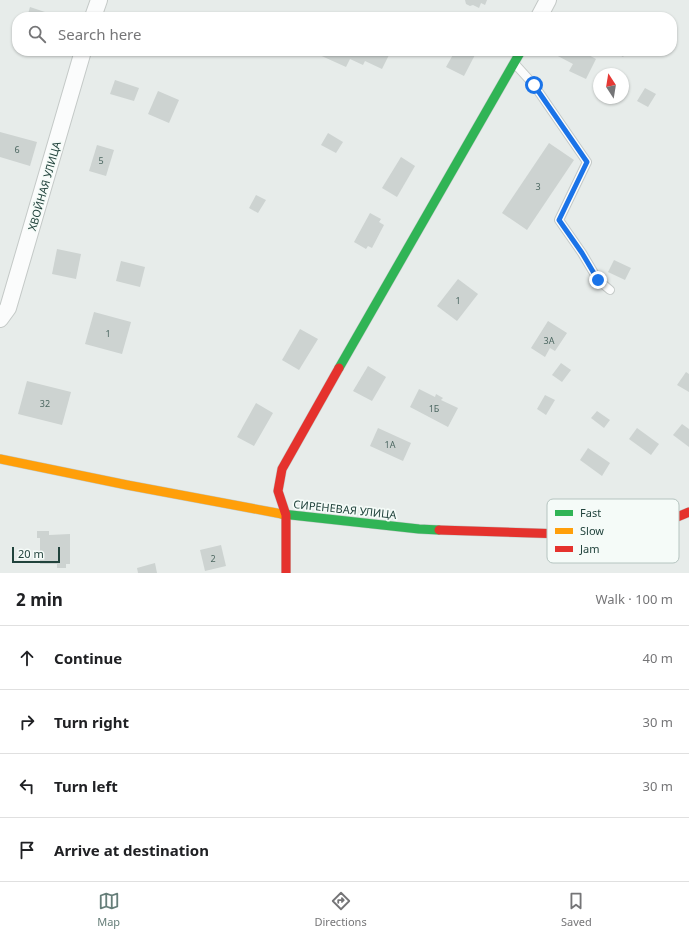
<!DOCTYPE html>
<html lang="en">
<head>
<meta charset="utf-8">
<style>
	body { margin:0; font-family:"Noto Sans",sans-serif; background:#f2f2f2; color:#202124 }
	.compass { position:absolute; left:593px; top:68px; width:36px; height:36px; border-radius:50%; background:#fff; box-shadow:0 1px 3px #0004; rotate:348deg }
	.scale { position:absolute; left:12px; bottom:10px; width:48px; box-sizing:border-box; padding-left:4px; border:2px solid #21433c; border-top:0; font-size:11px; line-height:14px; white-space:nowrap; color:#21433c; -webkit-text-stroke:3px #f5fbf8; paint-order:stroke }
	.stop { position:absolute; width:12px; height:12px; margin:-9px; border:3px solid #1a73e8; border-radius:50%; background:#fff }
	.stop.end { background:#1a73e8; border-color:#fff; box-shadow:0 1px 4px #0008 }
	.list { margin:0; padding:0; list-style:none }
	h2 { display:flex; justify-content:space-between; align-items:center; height:52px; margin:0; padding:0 16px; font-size:17px }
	h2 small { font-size:13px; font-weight:400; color:#757577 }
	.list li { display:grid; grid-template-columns:26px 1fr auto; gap:12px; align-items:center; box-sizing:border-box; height:64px; padding:0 16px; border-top:1px solid #e0e0e0 }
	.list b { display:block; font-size:15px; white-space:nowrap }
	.list em { font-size:13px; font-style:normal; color:#757577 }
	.icon { flex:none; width:22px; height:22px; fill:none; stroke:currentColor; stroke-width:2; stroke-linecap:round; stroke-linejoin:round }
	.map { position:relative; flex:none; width:689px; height:573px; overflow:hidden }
	.search { position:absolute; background:#fff; box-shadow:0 1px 3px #0004; left:12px; right:12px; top:12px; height:44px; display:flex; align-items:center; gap:10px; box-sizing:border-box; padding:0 14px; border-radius:16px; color:#757577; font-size:15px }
	.sheet { height:308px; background:#fff }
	nav { display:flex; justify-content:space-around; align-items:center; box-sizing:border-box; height:56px; border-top:1px solid #e0e0e0; background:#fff; font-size:11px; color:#757577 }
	nav a { display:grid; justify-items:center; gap:2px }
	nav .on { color:#667e79 }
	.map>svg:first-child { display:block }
	.building { fill:#cdd3d1 }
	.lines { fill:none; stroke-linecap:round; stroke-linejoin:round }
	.lane-casing { stroke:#c4c9c7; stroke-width:10 }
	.street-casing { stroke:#c4c9c7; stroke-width:18 }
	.fast-casing { stroke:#c2cac7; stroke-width:10 }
	.slow-casing { stroke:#c2cac7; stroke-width:10 }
	.jam-casing { stroke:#c2cac7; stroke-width:10 }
	.lane { stroke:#fbfcfc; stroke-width:8 }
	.street { stroke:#fbfcfc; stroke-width:16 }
	.fast { stroke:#30b455; stroke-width:9 }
	.slow { stroke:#ff9f0a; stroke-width:9 }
	.jam { stroke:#e5322d; stroke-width:9 }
	.route { stroke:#1a73e8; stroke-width:5 }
	.labels { text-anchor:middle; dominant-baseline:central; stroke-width:3.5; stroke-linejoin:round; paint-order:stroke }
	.number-label { font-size:9px; fill:#4d6862 }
	.street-label { font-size:11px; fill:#21433c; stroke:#f5fbf8 }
	.key { fill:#f5fbf8; stroke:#b5c4c0; stroke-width:1 }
	.key-label { font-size:11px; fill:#21433c }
</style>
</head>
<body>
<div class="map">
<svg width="689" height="573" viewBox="0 0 689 573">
	<rect width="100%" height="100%" fill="#e7ecea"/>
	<!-- building -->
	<g class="building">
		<polygon points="465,0 487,0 485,5 481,3 479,8 473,5 470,6 466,4"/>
		<polygon points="30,7 45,12 43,17 27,17"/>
		<polygon points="316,51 385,51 390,53 382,69 365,61 363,65 350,59 346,67 315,53"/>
		<polygon points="455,51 477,51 464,76 446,67"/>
		<polygon points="555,51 581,51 596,59 586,79 569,71 573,64 554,54"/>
		<polygon points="613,51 627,51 623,57"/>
		<polygon points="115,80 139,88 134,101 110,94"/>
		<polygon points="645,88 656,94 648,107 637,101"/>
		<polygon points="158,91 179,100 169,123 148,114"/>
		<polygon points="0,132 37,142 30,166 0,157"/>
		<polygon points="328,133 343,142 336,153 321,145"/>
		<polygon points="549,143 574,160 527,230 502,213"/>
		<polygon points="97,145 114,150 106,176 89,171"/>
		<polygon points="401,157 415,166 397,197 382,188"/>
		<polygon points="256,195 266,200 258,213 249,208"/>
		<polygon points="370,213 381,219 379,222 384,225 372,248 368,246 366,249 354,242"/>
		<polygon points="57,249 81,254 76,279 52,274"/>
		<polygon points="614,260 631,268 625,280 608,272"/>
		<polygon points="121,261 145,267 140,287 116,281"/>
		<polygon points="458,279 478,294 457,321 437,306"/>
		<polygon points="94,312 131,322 122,354 85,344"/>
		<polygon points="548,321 567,333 555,351 550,348 545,357 531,348"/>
		<polygon points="300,329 318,339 299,370 282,360"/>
		<polygon points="561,363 571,370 562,382 552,375"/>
		<polygon points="368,366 386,377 372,401 353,391"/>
		<polygon points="686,372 689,374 689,392 677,385"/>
		<polygon points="27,381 71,392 62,425 18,414"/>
		<polygon points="419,389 435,397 436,394 443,398 441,400 458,408 448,427 410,407"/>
		<polygon points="545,395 555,400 546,415 537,409"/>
		<polygon points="256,403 273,413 254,446 237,437"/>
		<polygon points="597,411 610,420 604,428 591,418"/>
		<polygon points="682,424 689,429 689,447 673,435"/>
		<polygon points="378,428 411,443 403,461 370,446"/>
		<polygon points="637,428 659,444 651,455 629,439"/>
		<polygon points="588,448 610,463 602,476 580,460"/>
		<polygon points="37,531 49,531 49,535 70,534 70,564 66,564 66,568 57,568 57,564 40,564 40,538 37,538"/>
		<polygon points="221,545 226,566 205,571 200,550"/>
		<polygon points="155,563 157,573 138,573 137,568"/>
	</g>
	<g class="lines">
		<defs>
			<polyline id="lane" points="515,64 534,85 587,162 559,220 582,253 598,280 610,290"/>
			<g id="street">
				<polyline points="93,17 99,0"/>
				<polyline points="539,17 548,0"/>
				<polyline points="0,319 8,308 83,51"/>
			</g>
			<g id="fast">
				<polyline points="339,368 521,51"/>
				<polyline points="282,514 419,529 439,530"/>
			</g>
			<polyline id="slow" points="0,459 127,485 282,514"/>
			<g id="jam">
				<polyline points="439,530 564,534 624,531 665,522 689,512"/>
				<polyline points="286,573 286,515 278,491 282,469 339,368"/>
			</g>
		</defs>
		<!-- lane casing -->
		<use href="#lane" class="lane-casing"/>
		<!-- street casing -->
		<use href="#street" class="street-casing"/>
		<!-- fast casing -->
		<use href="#fast" class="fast-casing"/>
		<!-- slow casing -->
		<use href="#slow" class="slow-casing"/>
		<!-- jam casing -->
		<use href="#jam" class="jam-casing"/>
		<!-- lane -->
		<use href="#lane" class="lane"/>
		<!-- street -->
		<use href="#street" class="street"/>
		<!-- fast -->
		<use href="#fast" class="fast"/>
		<!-- slow -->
		<use href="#slow" class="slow"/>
		<!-- jam -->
		<use href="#jam" class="jam"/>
	</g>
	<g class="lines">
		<!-- route -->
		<polyline class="route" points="534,85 587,162 559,220 582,253 598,280"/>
	</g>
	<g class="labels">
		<!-- number labels -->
		<g class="number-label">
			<text x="17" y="149">6</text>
			<text x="101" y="160">5</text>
			<text x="538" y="186">3</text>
			<text x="458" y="300">1</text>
			<text x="108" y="333">1</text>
			<text x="549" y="340">3А</text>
			<text x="45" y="403">32</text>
			<text x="434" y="408">1Б</text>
			<text x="390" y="444">1А</text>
			<text x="213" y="558">2</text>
		</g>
		<!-- street labels -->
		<g class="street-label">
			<text transform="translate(44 186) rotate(-74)">ХВОЙНАЯ УЛИЦА</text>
			<text transform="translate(345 509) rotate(6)">СИРЕНЕВАЯ УЛИЦА</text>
		</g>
	</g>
	<!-- legend -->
	<rect x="547" y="499" width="132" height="64" rx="6" class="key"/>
	<rect x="555" y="510" width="18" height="6" fill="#30b455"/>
	<rect x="555" y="528" width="18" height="6" fill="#ff9f0a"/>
	<rect x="555" y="546" width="18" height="6" fill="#e5322d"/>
	<g class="key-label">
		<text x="580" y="517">Fast</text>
		<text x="580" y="535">Slow</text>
		<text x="580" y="553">Jam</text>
	</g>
</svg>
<svg class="compass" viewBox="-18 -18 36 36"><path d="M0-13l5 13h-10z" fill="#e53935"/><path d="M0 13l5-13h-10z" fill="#757577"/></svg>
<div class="scale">20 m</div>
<div class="stop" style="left:534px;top:85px"></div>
<div class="stop end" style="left:598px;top:280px"></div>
<div class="search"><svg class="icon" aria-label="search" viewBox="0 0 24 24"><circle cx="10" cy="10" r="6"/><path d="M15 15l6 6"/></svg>Search here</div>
</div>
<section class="sheet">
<h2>2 min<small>Walk · 100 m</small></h2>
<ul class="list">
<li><svg class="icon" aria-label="ahead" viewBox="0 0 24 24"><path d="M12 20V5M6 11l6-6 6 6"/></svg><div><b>Continue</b></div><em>40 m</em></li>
<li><svg class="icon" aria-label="right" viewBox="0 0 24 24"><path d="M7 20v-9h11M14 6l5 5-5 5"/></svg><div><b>Turn right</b></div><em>30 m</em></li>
<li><svg class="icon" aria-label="left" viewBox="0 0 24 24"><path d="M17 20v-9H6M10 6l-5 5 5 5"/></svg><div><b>Turn left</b></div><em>30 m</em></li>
<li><svg class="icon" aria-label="arrive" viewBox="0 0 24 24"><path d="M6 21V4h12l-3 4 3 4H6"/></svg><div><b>Arrive at destination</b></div></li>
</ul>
</section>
<nav>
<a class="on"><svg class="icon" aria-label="map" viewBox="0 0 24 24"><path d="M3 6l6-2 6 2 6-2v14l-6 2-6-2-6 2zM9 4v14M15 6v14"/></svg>Map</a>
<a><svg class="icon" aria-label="directions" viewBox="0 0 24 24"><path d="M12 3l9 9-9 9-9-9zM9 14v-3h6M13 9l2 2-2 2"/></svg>Directions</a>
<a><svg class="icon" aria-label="saved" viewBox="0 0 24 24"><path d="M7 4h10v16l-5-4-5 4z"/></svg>Saved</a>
</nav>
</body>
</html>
